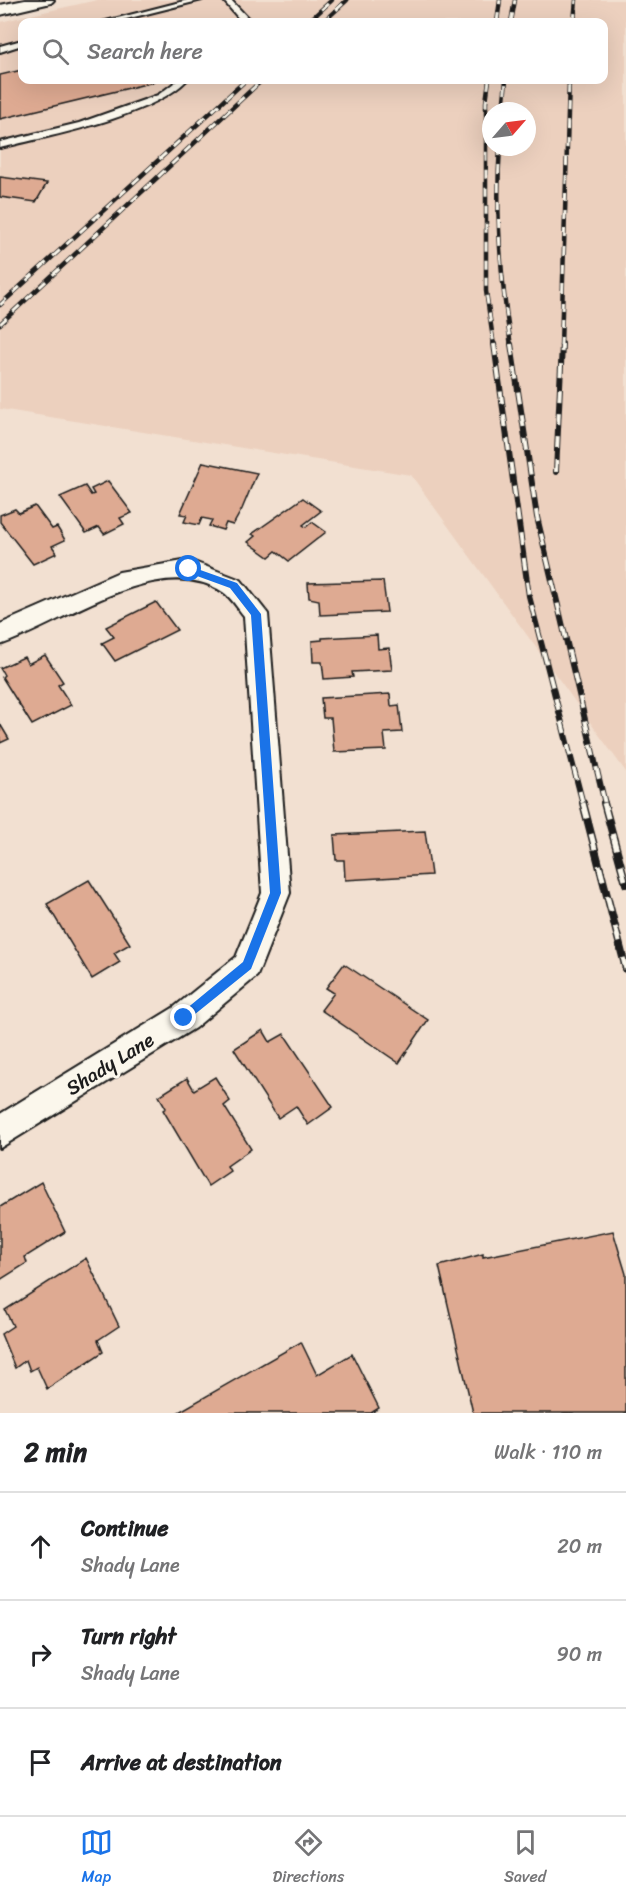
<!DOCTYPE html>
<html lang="en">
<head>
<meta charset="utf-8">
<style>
	body { margin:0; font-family:Sriracha,sans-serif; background:#f6f6f6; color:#202124 }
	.compass { position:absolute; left:482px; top:102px; width:54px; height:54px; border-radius:50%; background:#fff; box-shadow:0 6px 24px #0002; rotate:62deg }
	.stop { position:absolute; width:18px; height:18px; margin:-14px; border:4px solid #1a73e8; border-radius:50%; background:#fff }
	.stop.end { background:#1a73e8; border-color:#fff; box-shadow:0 2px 6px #0008 }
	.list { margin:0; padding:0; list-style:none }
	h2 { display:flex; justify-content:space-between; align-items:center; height:78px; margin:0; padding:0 24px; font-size:26px }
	h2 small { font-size:20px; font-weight:400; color:#757577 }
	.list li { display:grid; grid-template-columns:39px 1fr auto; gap:18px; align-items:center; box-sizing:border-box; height:108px; padding:0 24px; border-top:2px solid #e0e0e0 }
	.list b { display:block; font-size:22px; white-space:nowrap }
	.list p { margin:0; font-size:20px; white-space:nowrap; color:#757577 }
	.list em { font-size:20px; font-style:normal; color:#757577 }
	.icon { flex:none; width:33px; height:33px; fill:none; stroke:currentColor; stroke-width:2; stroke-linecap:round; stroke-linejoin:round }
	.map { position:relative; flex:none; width:626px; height:1413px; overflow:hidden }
	.search { position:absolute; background:#fff; box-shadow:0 6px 24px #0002; left:18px; right:18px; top:18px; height:66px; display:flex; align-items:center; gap:15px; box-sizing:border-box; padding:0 21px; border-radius:12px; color:#757577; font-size:22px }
	.sheet { height:402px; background:#fff }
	nav { display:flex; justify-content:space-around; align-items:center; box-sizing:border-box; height:84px; border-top:2px solid #e0e0e0; background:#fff; font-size:16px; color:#757577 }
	nav a { display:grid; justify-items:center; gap:3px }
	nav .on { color:#1a73e8 }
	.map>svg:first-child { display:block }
	.built { fill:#ecd0be; fill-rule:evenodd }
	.building { fill:#deaa92; stroke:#1c1c1c; stroke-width:1.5 }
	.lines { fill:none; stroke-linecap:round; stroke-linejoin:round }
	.service-casing { stroke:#1c1c1c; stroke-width:4 }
	.minor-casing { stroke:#1c1c1c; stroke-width:4 }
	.service { fill:#fbf7ec; fill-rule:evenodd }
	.minor { fill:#fbf7ec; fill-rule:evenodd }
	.rail-far2-casing { stroke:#1c1c1c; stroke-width:4.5 }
	.rail-far1-casing { stroke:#1c1c1c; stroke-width:6 }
	.rail-casing { stroke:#1c1c1c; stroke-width:8 }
	.rail-far2 { stroke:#fbf7ec; stroke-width:3; stroke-dasharray:9; stroke-linecap:butt }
	.rail-far1 { stroke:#fbf7ec; stroke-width:4; stroke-dasharray:12; stroke-linecap:butt }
	.rail { stroke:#fbf7ec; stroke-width:5; stroke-dasharray:16; stroke-linecap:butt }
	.route { fill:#1a73e8 }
	.labels { text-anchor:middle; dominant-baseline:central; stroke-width:6; stroke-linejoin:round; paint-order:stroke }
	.street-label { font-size:20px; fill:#1c1c1c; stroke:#fbf7ec }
</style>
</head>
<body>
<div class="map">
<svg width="626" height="1413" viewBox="0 0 626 1413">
	<rect width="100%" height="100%" fill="#f2e0d1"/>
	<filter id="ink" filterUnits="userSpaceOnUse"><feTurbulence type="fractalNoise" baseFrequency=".0167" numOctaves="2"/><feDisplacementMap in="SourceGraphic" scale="12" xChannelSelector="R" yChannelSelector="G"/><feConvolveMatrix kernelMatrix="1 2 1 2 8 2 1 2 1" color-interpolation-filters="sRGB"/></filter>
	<g filter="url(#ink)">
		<!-- built -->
		<path class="built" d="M97,0H626V772L411,475L0,409V22ZM22,22H604V80H22ZM491,111H527V147H491Z"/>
		<!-- building -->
		<g class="building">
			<polygon points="22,70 22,80 152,80 154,82 0,119 0,75"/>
			<polygon points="0,177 47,183 36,202 0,197"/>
			<polygon points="203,462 257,473 242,509 233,525 226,523 223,530 209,526 212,520 202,518 199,525 184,522 187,515 180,514"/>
			<polygon points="108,481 132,513 120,518 124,524 104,534 99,527 86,533 60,497 85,486 91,495 94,494 91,489"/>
			<polygon points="303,498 321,511 303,525 306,527 312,522 326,532 289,561 276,551 269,557 248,542 255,536 252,534"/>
			<polygon points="35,506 52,529 57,527 65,540 52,546 57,553 33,564 0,522 0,515 15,509 19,513"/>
			<polygon points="383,581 387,612 320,615 319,600 309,598 308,583"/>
			<polygon points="156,602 177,630 115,661 102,643 114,637 106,627"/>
			<polygon points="377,635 378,649 389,648 392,670 352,672 353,677 324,679 322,662 313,662 312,641 322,640 322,638"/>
			<polygon points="45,655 63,682 58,685 71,705 32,725 2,677 4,675 0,668 24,657 28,664"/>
			<polygon points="390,694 391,706 399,705 402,732 384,733 386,750 334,752 331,718 323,718 321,698"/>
			<polygon points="0,724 9,739 0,743"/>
			<polygon points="425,831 431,875 345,880 344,860 336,860 334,835"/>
			<polygon points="89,880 130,944 114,953 120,962 92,979 47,904"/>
			<polygon points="344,964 428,1020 399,1063 321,1010 334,993 326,988"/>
			<polygon points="263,1030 270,1042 284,1034 333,1107 308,1125 296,1106 278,1118 234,1049"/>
			<polygon points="215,1077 230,1101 224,1106 251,1149 227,1166 230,1171 208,1186 163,1110 166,1108 159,1096 187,1078 194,1090"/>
			<polygon points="41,1182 65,1232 25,1257 27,1263 0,1280 0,1207"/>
			<polygon points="613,1231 626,1274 626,1413 473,1413 439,1266 483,1254 483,1257"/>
			<polygon points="86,1258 119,1326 98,1340 103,1352 47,1389 37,1367 30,1371 26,1360 15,1368 1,1334 13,1326 5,1310"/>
			<polygon points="301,1342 317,1375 352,1354 379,1408 371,1413 177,1413"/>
		</g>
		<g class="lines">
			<defs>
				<g id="service">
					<polygon points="188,0 202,0 114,22 102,22"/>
					<polygon points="223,0 231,0 248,18 248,22 239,22 240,20"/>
					<polygon points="22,40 22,45 0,52 0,46"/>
					<path d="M178,80H187C153,116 50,136 0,148V142L79,123L158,95Z"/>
				</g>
				<g id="minor">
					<polygon points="25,0 54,0 51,3 0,15 0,5"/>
					<path d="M189,560L241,580L268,614L290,893L257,976L195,1028L0,1148V1114L173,1008L236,957L262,893L244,616C238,609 231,597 223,592C157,550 64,624 0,645V624L119,572Z"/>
				</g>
			</defs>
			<!-- service casing -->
			<use href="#service" class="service-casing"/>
			<!-- minor casing -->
			<use href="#minor" class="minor-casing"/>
			<!-- service -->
			<use href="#service" class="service"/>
			<!-- minor -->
			<use href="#minor" class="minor"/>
			<defs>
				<g id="rail-far2">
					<polyline points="308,22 332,0"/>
					<polyline points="323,22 347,0"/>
					<polyline points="497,22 500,0"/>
					<polyline points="511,22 515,0"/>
					<polyline points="574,22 576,0"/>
					<polyline points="489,80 486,102 486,291 494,346"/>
					<polyline points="503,111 506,80"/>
					<path d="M500,147C495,213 501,281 511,346"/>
					<polyline points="0,305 246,80"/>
					<polyline points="0,324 262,80"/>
					<polyline points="561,346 569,80"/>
				</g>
				<g id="rail-far1">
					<polyline points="494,344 529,596 583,804"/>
					<polyline points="511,344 537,517 605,804"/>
					<polyline points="556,472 562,344"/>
				</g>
				<g id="rail">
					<polyline points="583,803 626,969"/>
					<polyline points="604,803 626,884"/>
				</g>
			</defs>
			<!-- rail-far2 casing -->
			<use href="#rail-far2" class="rail-far2-casing"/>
			<!-- rail-far1 casing -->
			<use href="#rail-far1" class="rail-far1-casing"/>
			<!-- rail casing -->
			<use href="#rail" class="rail-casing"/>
			<!-- rail-far2 -->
			<use href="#rail-far2" class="rail-far2"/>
			<!-- rail-far1 -->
			<use href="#rail-far1" class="rail-far1"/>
			<!-- rail -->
			<use href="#rail" class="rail"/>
		</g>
	</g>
	<!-- route -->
	<polygon class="route" points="189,566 237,583 261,614 281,893 251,969 184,1023 180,1022 180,1014 243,962 270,893 251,615 230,588 186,572 186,567"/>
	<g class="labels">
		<!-- street labels -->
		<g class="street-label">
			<text transform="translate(110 1064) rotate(-32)">Shady Lane</text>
		</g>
	</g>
</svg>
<svg class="compass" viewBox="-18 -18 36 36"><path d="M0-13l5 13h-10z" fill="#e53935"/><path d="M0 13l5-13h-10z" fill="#757577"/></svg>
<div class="stop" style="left:189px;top:569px"></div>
<div class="stop end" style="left:184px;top:1018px"></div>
<div class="search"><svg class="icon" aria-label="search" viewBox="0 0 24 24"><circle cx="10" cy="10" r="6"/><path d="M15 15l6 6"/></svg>Search here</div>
</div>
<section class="sheet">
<h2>2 min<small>Walk · 110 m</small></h2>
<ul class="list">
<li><svg class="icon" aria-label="ahead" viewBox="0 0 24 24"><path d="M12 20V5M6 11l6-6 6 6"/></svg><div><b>Continue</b><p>Shady Lane</p></div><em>20 m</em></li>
<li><svg class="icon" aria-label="right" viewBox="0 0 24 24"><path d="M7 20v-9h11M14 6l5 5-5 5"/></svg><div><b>Turn right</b><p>Shady Lane</p></div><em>90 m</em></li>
<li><svg class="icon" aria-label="arrive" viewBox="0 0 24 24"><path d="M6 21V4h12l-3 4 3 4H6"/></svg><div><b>Arrive at destination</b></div></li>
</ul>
</section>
<nav>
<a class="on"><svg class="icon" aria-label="map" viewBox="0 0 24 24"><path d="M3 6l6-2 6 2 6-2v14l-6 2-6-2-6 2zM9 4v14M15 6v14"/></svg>Map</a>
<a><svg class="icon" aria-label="directions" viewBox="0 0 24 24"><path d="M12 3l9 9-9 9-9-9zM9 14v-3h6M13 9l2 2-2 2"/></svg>Directions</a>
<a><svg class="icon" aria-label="saved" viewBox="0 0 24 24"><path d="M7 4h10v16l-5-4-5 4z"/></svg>Saved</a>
</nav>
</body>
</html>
